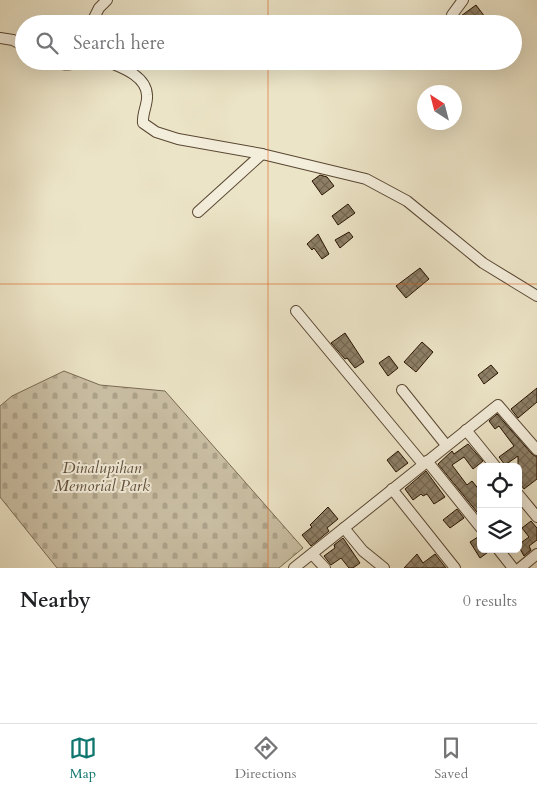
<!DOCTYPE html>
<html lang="en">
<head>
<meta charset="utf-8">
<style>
	body { margin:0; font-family:Cardo,serif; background:#f6f6f6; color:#202124 }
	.controls { position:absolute; right:15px; bottom:15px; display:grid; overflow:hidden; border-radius:8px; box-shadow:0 5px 20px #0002 }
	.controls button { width:45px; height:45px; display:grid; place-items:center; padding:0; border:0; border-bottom:1px solid #e0e0e0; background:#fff; color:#202124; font:25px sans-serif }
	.compass { position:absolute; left:417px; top:85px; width:45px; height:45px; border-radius:50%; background:#fff; box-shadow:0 5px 20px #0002; rotate:324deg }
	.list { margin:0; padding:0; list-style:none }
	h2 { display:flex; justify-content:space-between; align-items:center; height:65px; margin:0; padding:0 20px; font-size:21px }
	h2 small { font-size:16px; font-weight:400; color:#757577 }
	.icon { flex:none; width:28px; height:28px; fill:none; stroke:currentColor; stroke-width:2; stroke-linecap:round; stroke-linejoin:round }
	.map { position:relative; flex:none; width:537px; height:568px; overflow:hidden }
	.search { position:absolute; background:#fff; box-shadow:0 5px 20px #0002; left:15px; right:15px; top:15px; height:55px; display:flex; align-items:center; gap:12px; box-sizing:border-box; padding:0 18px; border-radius:28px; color:#757577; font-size:19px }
	.sheet { height:155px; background:#fff }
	nav { display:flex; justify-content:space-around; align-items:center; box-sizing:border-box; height:70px; border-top:1px solid #e0e0e0; background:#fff; font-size:14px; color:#757577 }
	nav a { display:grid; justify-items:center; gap:2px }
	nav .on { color:#0f766e }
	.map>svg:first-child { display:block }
	.cemetery { fill:url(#cemetery-stones); stroke:#7a6a53 }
	.building { fill:url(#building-cross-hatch); stroke:#281301 }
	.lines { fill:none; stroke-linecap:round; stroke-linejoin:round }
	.minor-casing { stroke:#594732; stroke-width:12 }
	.minor { stroke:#f3eddb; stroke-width:10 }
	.grid { fill:none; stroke:#de560b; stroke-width:1; stroke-opacity:0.55 }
	.labels { text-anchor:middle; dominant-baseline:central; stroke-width:4; stroke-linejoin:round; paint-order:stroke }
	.park-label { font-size:16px; font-style:italic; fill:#61503a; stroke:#f3eddb }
</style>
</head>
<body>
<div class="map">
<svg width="537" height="568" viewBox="0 0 537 568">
	<defs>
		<pattern id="cemetery-stones" width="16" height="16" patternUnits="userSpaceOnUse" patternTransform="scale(1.25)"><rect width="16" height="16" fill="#cbc0a5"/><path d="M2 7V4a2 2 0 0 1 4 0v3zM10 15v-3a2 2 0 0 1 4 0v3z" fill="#aea48c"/></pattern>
		<pattern id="building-cross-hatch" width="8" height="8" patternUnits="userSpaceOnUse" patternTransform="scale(1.25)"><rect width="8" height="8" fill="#8e8068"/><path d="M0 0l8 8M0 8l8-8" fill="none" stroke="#746853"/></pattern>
	</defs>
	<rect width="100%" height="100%" fill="#ece4c7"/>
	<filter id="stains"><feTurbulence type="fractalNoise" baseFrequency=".004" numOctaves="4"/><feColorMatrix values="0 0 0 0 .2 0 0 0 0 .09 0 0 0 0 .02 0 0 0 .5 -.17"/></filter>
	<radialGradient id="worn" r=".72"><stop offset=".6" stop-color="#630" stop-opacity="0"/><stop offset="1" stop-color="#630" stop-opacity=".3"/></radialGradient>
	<!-- cemetery -->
	<polygon class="cemetery" points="64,371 100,385 165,391 303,548 279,568 57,568 0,497 0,406 12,396"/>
	<!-- building -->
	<g class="building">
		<polygon points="476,5 488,21 484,24 450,24"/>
		<polygon points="320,175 327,177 334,186 322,195 312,181"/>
		<polygon points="348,204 355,213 338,225 332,216"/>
		<polygon points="349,232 353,237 340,248 335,240"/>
		<polygon points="318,234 329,254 322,259 314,248 312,250 307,244"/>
		<polygon points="420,268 429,279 406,298 396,286"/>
		<polygon points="345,333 364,362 355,368 347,358 345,359 331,343"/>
		<polygon points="422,342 433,352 416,372 404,362"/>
		<polygon points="389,356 398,368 388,376 379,363"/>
		<polygon points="491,365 498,373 484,384 478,375"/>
		<polygon points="537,388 537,402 518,418 511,409"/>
		<polygon points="497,414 532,454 537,457 537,479 524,489 518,481 518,456 505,465 499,457 514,446 499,426 495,429 489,421"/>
		<polygon points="468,444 483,461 473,469 464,457 452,465 467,485 472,481 481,492 481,517 438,464 452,451 454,454"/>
		<polygon points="398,451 408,463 396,472 387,460"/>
		<polygon points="426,471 445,497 434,504 427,494 423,496 421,494 413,500 405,489"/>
		<polygon points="328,507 338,519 327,528 329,531 311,546 302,535 312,527 310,525"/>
		<polygon points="457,509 464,518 450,528 443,520"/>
		<polygon points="531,521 537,528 537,540 529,546 531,550 524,556 518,545 529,537 522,528"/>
		<polygon points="481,535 481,549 491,550 480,558 470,542"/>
		<polygon points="343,538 360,563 353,568 349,568 341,558 331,565 324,556 335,548 334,545"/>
		<polygon points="417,554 423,563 435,554 446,568 404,568"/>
	</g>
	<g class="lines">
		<defs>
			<g id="minor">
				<polyline points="452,15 463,0"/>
				<polyline points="91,24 99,8 107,0"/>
				<polyline points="0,38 13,40 24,46"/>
				<path d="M50,61C60,64 69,67 79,61"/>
				<path d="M106,61C120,67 146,75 147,95C148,104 142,113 143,123L156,132L178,139L262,154L366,179L407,201L483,263L537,296"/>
				<polyline points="198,212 262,154"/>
				<polyline points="296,311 423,464"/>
				<polyline points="402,390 446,445"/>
				<polyline points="466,430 496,467"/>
				<polyline points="427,461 481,528"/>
				<polyline points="392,489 455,568"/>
				<polyline points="518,494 537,517"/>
				<polyline points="344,528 363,551 384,568"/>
				<polyline points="498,549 513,568"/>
				<polyline points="312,554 325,568"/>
				<polyline points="294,568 498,405 537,450"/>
				<polyline points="520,568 537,554"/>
			</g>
		</defs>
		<!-- minor casing -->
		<use href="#minor" class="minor-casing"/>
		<!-- minor -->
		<use href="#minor" class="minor"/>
	</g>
	<!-- grid -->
	<path class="grid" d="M268,0V24M268,61V568M0,284H537"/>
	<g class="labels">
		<!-- park labels -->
		<g class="park-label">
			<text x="102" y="468">Dinalupihan<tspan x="102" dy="18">Memorial Park</tspan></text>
		</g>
	</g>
	<rect width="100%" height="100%" filter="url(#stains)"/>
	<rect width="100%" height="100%" fill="url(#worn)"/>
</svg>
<div class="controls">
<button><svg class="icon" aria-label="locate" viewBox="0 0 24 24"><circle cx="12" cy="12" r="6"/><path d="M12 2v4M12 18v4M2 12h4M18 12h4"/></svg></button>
<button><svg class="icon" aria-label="layers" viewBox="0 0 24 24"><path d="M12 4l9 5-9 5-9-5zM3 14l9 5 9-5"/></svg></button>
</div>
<svg class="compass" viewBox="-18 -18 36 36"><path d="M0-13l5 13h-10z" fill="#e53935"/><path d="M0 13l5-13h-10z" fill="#757577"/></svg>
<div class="search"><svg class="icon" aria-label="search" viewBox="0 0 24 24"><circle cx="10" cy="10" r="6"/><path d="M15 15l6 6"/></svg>Search here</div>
</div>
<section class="sheet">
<h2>Nearby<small>0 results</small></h2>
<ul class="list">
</ul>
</section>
<nav>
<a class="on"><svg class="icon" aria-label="map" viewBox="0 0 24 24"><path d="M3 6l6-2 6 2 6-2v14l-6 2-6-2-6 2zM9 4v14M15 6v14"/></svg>Map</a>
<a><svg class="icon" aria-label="directions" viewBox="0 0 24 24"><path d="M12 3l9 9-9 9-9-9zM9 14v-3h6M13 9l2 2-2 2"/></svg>Directions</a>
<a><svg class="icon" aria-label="saved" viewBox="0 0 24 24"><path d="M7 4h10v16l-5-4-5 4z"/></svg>Saved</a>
</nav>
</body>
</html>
